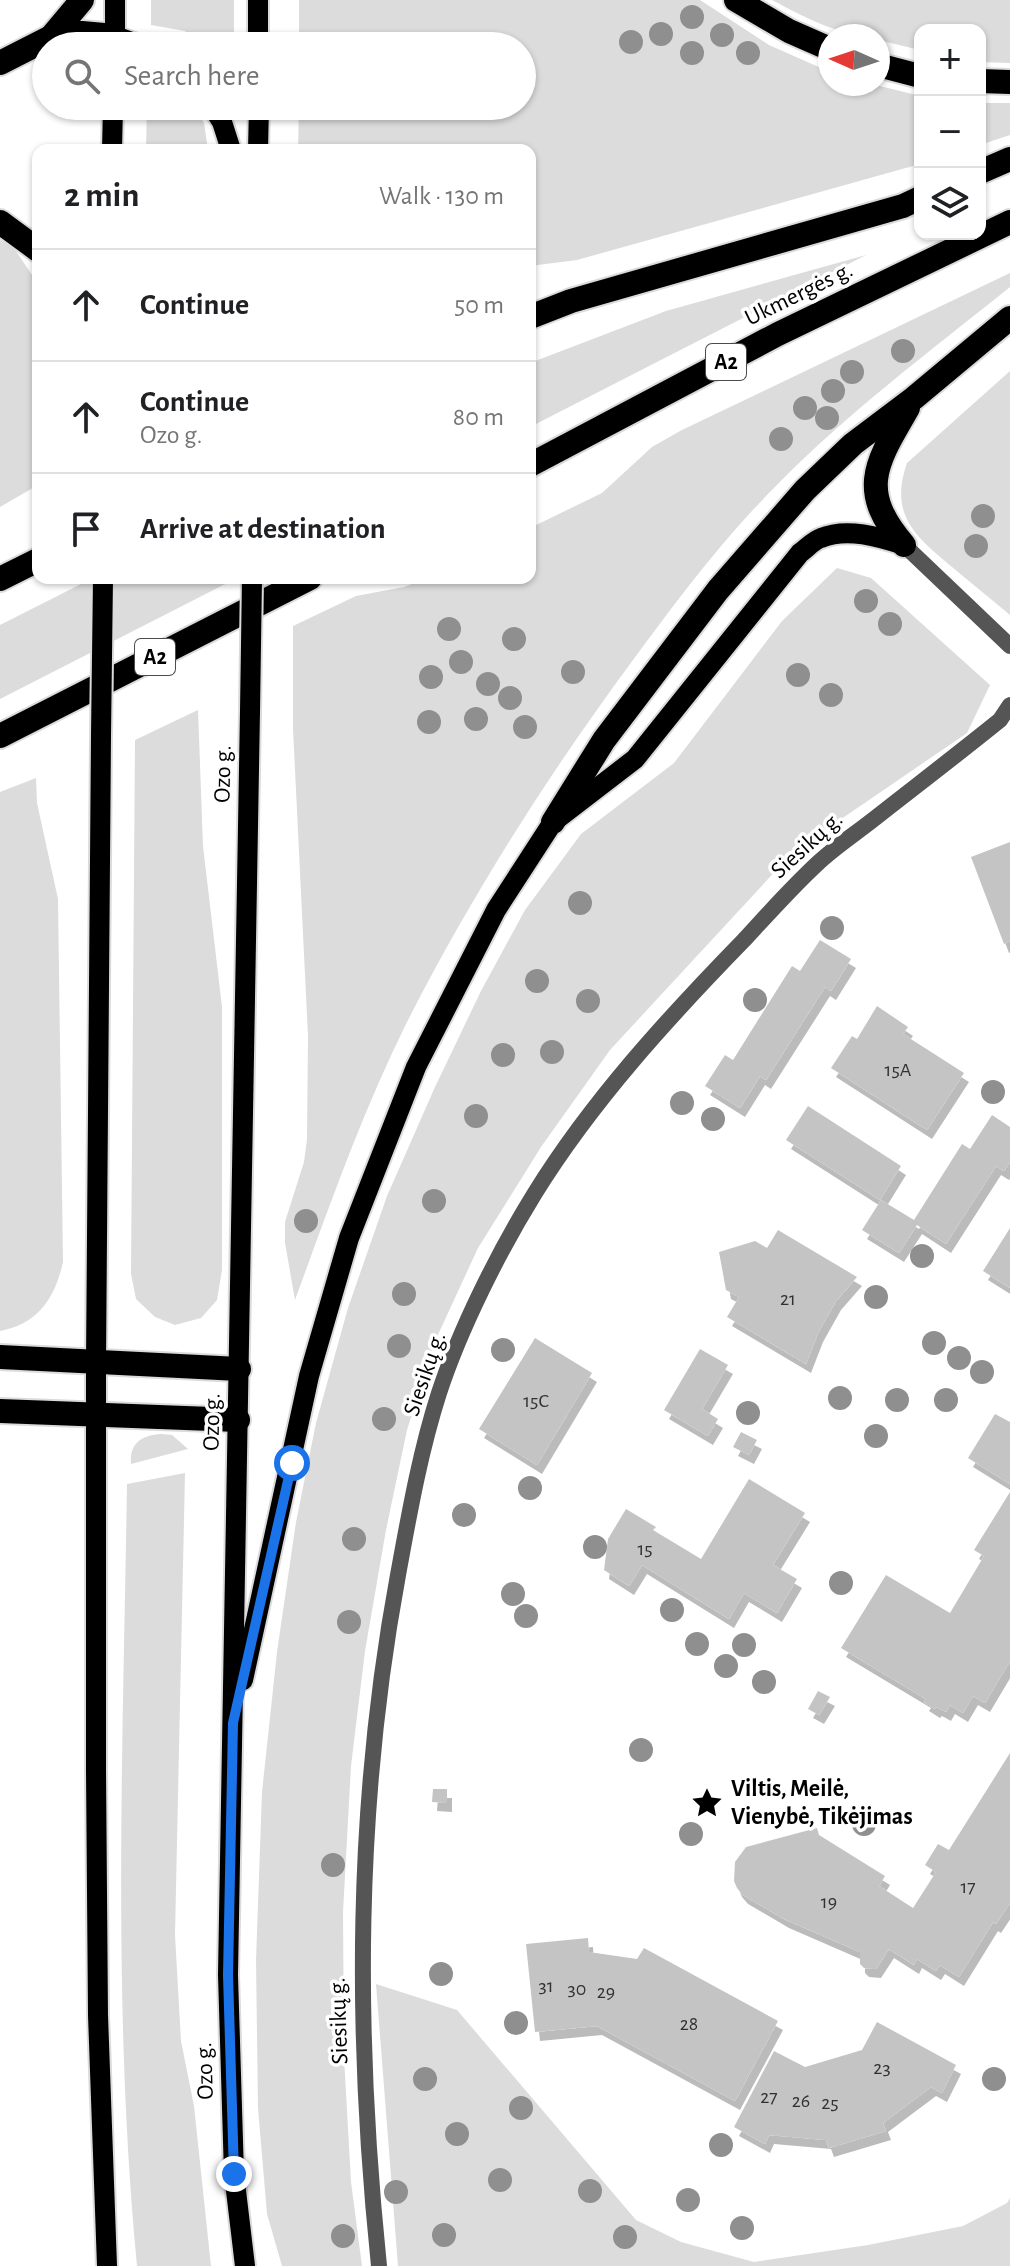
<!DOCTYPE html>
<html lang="en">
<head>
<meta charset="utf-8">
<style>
	body { margin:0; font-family:"Alegreya Sans",sans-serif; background:#f6f6f6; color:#202124 }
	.controls { position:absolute; right:24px; top:24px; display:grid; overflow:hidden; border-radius:16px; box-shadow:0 2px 6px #0004 }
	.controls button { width:72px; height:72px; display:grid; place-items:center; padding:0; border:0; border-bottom:2px solid #e0e0e0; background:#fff; color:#202124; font:40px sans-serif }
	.compass { position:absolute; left:818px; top:24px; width:72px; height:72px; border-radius:50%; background:#fff; box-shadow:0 2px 6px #0004; rotate:273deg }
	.stop { position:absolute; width:24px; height:24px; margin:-18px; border:6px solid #1a73e8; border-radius:50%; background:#fff }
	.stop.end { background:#1a73e8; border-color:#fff; box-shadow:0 2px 8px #0008 }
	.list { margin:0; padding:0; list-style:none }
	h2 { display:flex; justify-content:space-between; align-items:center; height:104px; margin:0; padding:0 32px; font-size:34px }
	h2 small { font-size:26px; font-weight:400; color:#757577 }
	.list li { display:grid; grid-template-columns:52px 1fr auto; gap:24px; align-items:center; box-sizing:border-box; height:112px; padding:0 32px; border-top:2px solid #e0e0e0 }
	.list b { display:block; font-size:30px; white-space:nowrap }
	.list p { margin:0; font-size:26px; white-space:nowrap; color:#757577 }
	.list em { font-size:26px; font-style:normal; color:#757577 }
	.icon { flex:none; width:44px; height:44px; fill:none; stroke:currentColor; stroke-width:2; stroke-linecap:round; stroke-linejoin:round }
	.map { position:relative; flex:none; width:1010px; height:2266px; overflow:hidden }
	.search { position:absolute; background:#fff; box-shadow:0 2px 6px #0004; left:32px; top:32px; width:504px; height:88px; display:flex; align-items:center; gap:20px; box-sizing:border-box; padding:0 28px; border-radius:44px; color:#757577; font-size:30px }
	.panel { position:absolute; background:#fff; box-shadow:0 2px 6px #0004; left:32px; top:144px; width:504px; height:440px; border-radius:16px }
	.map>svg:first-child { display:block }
	.green { fill:#dcdcdc }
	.building { fill:#c4c4c4; filter:url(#shadow) }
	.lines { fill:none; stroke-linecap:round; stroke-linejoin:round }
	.primary-casing { stroke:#dbdbdb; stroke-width:24 }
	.highway-casing { stroke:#dbdbdb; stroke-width:28 }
	.street { stroke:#555; stroke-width:16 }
	.primary { stroke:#000; stroke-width:20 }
	.highway { stroke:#000; stroke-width:24 }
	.primary-bridge-casing { stroke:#dbdbdb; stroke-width:24; stroke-linecap:butt }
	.primary-bridge { stroke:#000; stroke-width:20 }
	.tree { fill:#8f8f8f }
	.route { stroke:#1a73e8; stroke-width:10 }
	.labels { text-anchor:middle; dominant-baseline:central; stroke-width:7; stroke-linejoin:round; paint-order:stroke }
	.number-label { font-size:20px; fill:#313131 }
	.shield { fill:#fff; stroke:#4c4c4c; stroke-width:2 }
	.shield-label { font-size:22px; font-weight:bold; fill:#000 }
	.street-label { font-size:24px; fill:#000; stroke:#fff }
	.poi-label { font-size:24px; font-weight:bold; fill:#000; stroke:#fff; text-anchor:start }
</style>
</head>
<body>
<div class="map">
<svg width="1010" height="2266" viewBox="0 0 1010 2266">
	<defs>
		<filter id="shadow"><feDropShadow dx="5" dy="9" stdDeviation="0" flood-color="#0004"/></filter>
	</defs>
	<rect width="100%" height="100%" fill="#fff"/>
	<!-- green -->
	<g class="green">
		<polygon points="151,0 234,0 234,46 201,46 185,31 151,25"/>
		<polygon points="299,0 700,0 769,45 830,72 830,84 872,84 920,96 920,164 577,260 530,266 530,150 298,150 299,106 522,106 522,46 299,46"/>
		<path d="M772,0H1010V63L980,62V30H920V50L878,40V36C838,36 806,18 772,0Z"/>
		<polygon points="980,103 1010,103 1010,135 980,145"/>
		<polygon points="147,106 194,106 204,123 208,150 146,150"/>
		<polygon points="0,240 14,248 38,284 38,485 0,507"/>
		<polygon points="866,255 530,427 530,363 666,311"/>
		<path d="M1010,273V287C929,352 846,414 774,488C720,542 675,603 630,664C546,778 470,898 406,1024C362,1113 329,1207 295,1300L285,1243V1222L304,1162L307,1139L308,1036L293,729V626L356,596L404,587L428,578H530V528L602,493L652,447L680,431Z"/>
		<path d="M1010,371V615C991,599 971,583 952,567C915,536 889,515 907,463Z"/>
		<polygon points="837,568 871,578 990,685 967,733 793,852 610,1050 541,1147 478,1248 436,1339 407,1430 386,1530 365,1651 351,1766 343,1912 344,2057 351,2182 362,2266 282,2266 267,2214 258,2108 256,1960 262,1792 277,1652 296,1522 316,1423 348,1308 387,1196 435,1087 481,991 525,910 581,834 674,763 782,621"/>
		<polygon points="93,578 237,578 0,699 0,625"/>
		<polygon points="198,710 203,846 222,1007 222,1270 217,1300 201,1318 175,1325 155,1317 136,1299 131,1274 135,740"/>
		<path d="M36,778L37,803L58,899L63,1262C55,1298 38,1324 0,1331V792Z"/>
		<path d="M161,1434L172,1435L188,1449L131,1464C129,1443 142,1435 161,1434Z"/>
		<path d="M185,1473L175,1935L181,2041L194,2106L211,2266H137C112,2006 123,1745 127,1484Z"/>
		<polygon points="376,1984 457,2010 636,2220 681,2242 754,2262 868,2245 963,2226 1007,2203 1010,2198 1010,2266 398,2266"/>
	</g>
	<!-- building -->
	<g class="building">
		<polygon points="1010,842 1010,941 1004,944 971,857"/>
		<polygon points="820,940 851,959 831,991 825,987 766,1080 760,1076 740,1108 705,1086 725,1055 733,1060 792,966 800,971"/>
		<polygon points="877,1006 908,1027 903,1034 964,1073 927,1130 831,1068 852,1036 857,1039"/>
		<polygon points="808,1106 901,1166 880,1200 786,1140"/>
		<polygon points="992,1115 1010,1127 1010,1162 1004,1171 996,1166 946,1244 917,1225 899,1253 862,1230 881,1200 914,1220 962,1144 970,1149"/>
		<polygon points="1010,1228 1010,1288 983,1271"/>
		<polygon points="778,1230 857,1277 836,1301 818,1333 806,1364 727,1317 739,1297 726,1290 719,1252 755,1241 767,1248"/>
		<polygon points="535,1338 592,1373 537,1465 479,1429"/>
		<polygon points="700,1349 728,1365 702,1409 718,1419 708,1436 664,1410"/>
		<polygon points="995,1414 1010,1422 1010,1484 968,1458"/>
		<polygon points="741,1432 757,1440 749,1455 733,1447"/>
		<polygon points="749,1479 805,1513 773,1565 797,1579 777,1613 744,1593 729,1619 642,1565 629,1586 604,1570 608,1539 626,1509 656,1527 653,1530 701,1559"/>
		<polygon points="1010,1492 1010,1661 985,1703 973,1696 963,1713 950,1705 946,1712 937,1707 935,1709 924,1702 926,1699 841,1648 886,1575 950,1613 984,1556 974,1550"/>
		<polygon points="818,1691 830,1697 819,1715 808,1709"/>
		<polygon points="1010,1753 1010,1903 996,1924 993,1922 959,1977 940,1965 936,1971 917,1959 914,1965 889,1949 876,1969 864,1968 860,1964 860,1952 784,1919 743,1895 737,1888 734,1881 735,1862 746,1847 817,1828 819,1835 885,1876 879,1886 913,1908 936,1872 925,1865 938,1844 949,1850"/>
		<polygon points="433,1789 447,1789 447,1803 432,1802"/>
		<polygon points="588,1938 589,1952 637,1959 644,1948 778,2021 735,2101 597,2026 535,2032 526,1944"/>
		<polygon points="877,2022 956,2065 942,2093 931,2087 883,2123 886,2131 829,2148 826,2140 769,2135 765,2144 734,2127 774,2051 805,2067 862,2050"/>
	</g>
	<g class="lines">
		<defs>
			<g id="primary">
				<polyline points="258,0 258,46"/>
				<polyline points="115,36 142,46"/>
				<polyline points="115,46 115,0"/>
				<polyline points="212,106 222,122 231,150"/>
				<polyline points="112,150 113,106"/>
				<polyline points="258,150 259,106"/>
				<polyline points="101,735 96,1362 96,1770 98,2015 107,2266"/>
				<path d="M243,1680L309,1376L349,1238L416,1067L496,910L553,822L635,759L800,553C807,548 814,540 821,538C847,527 879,537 904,545"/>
				<polyline points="245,2266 234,2174 228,1975 250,711"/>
			</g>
			<g id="highway">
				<polyline points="736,0 789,31 830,49"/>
				<polyline points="51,37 82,33 115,36"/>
				<polyline points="0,63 51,37 82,0"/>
				<polyline points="878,65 920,76"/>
				<polyline points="980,81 1010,82"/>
				<polyline points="980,172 1010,159"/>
				<polyline points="0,222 38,250"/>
				<polyline points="530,317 571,301 903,206 920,198"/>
				<polyline points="530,465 778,334 1010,222"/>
				<path d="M904,545C857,490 876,463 908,408"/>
				<polyline points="0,579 38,560"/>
				<polyline points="0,736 310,578"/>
				<polyline points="553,822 604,740 718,590 805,490 853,444 914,398 1010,318"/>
				<polyline points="0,1357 239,1369"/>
				<polyline points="0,1411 238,1420"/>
			</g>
		</defs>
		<!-- primary casing -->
		<use href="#primary" class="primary-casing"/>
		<!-- highway casing -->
		<use href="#highway" class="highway-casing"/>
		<!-- street -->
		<g class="street">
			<polyline points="904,545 1010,646"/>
			<path d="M379,2266C355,2033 355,1807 398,1575C409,1515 420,1452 439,1393C460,1329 499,1251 535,1193C592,1101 668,1018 744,940C768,914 792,887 818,863C835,847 855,834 874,819C916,786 958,754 1000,720L1010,705"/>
		</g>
		<!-- primary -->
		<use href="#primary" class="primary"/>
		<!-- highway -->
		<use href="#highway" class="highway"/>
		<defs>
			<g id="primary-bridge">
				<polyline points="250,711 252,578"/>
				<polyline points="101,735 103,578"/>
			</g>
		</defs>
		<!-- primary-bridge casing -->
		<use href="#primary-bridge" class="primary-bridge-casing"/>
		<!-- primary-bridge -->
		<use href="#primary-bridge" class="primary-bridge"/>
	</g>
	<!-- trees -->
	<g class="tree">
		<circle cx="692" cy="17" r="12"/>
		<circle cx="661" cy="34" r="12"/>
		<circle cx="722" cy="35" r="12"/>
		<circle cx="631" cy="42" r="12"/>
		<circle cx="692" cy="53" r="12"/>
		<circle cx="748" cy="53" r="12"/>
		<circle cx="903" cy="351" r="12"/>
		<circle cx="852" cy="372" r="12"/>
		<circle cx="833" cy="391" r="12"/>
		<circle cx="805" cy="408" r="12"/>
		<circle cx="827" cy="418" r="12"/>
		<circle cx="781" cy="439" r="12"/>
		<circle cx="983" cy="516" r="12"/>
		<circle cx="976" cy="546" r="12"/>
		<circle cx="866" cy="601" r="12"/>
		<circle cx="890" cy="624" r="12"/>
		<circle cx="449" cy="629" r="12"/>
		<circle cx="514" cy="639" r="12"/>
		<circle cx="461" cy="662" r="12"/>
		<circle cx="573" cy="672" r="12"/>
		<circle cx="798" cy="675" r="12"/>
		<circle cx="431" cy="677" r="12"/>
		<circle cx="488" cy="684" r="12"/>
		<circle cx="831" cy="695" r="12"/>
		<circle cx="510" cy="698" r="12"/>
		<circle cx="476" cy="719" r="12"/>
		<circle cx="429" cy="722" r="12"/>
		<circle cx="525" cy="727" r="12"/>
		<circle cx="580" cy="903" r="12"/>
		<circle cx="832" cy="928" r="12"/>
		<circle cx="537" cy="981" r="12"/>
		<circle cx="755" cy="1000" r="12"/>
		<circle cx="588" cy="1001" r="12"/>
		<circle cx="552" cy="1052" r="12"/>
		<circle cx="503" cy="1055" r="12"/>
		<circle cx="993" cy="1092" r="12"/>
		<circle cx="682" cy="1103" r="12"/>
		<circle cx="476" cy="1116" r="12"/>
		<circle cx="713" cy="1119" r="12"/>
		<circle cx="434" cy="1201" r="12"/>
		<circle cx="306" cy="1221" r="12"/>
		<circle cx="922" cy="1256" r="12"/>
		<circle cx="404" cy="1294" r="12"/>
		<circle cx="876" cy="1297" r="12"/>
		<circle cx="934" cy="1343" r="12"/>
		<circle cx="399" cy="1346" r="12"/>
		<circle cx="503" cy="1350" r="12"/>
		<circle cx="959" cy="1358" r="12"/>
		<circle cx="982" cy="1372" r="12"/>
		<circle cx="840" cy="1398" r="12"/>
		<circle cx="897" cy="1400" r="12"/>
		<circle cx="946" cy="1400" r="12"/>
		<circle cx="748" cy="1413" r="12"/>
		<circle cx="384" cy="1419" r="12"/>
		<circle cx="876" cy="1436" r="12"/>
		<circle cx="530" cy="1488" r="12"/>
		<circle cx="464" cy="1515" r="12"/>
		<circle cx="354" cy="1539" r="12"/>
		<circle cx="595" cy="1547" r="12"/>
		<circle cx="841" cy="1583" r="12"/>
		<circle cx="513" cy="1594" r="12"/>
		<circle cx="672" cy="1610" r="12"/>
		<circle cx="526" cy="1616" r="12"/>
		<circle cx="349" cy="1622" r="12"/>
		<circle cx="697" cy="1644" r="12"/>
		<circle cx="744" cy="1645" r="12"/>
		<circle cx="726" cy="1666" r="12"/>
		<circle cx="764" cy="1682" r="12"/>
		<circle cx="641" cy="1750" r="12"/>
		<circle cx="864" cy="1824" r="12"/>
		<circle cx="691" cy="1834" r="12"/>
		<circle cx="333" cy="1865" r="12"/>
		<circle cx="441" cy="1974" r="12"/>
		<circle cx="516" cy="2023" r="12"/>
		<circle cx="425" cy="2079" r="12"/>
		<circle cx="994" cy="2079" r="12"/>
		<circle cx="521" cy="2108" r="12"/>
		<circle cx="457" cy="2134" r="12"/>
		<circle cx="721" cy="2145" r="12"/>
		<circle cx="500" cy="2180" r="12"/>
		<circle cx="590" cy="2191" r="12"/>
		<circle cx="396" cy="2192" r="12"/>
		<circle cx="688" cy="2200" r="12"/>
		<circle cx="742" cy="2228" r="12"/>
		<circle cx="444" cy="2235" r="12"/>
		<circle cx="343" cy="2236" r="12"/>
		<circle cx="625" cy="2237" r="12"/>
	</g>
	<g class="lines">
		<!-- route -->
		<polyline class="route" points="234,2174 228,1975 233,1723 292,1463"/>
	</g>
	<!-- icons -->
	<defs>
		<symbol id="sight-bare" viewBox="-9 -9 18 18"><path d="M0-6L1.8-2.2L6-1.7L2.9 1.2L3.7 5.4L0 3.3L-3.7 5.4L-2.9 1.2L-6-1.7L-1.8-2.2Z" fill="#000" stroke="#fff" stroke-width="2.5" paint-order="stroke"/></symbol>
	</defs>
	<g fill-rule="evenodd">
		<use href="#sight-bare" x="685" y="1781" width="44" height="44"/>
	</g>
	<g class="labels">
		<!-- number labels -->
		<g class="number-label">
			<text x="898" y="1070">15A</text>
			<text x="788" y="1299">21</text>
			<text x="536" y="1401">15C</text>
			<text x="645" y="1549">15</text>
			<text x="968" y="1887">17</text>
			<text x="829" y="1902">19</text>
			<text x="546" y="1986">31</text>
			<text x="577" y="1989">30</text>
			<text x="606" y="1992">29</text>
			<text x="689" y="2024">28</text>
			<text x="882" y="2068">23</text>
			<text x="769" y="2097">27</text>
			<text x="801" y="2101">26</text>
			<text x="830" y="2103">25</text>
		</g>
		<!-- shield labels -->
		<g class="shield">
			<rect x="706" y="344" width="40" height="36" rx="6"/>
			<rect x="135" y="639" width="40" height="36" rx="6"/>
		</g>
		<g class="shield-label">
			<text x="726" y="362">A2</text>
			<text x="155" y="657">A2</text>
		</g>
		<!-- street labels -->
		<g class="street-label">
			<text transform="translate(799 294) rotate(-26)">Ukmergės g.</text>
			<text transform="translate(223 774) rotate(-89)">Ozo g.</text>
			<text transform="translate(807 845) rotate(-42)">Siesikų g.</text>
			<text transform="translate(425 1374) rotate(-71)">Siesikų g.</text>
			<text transform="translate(212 1422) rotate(-89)">Ozo g.</text>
			<text transform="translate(339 2021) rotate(-92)">Siesikų g.</text>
			<text transform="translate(205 2071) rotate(-92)">Ozo g.</text>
		</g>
		<!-- poi labels -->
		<g class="poi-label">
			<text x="731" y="1789">Viltis, Meilė,<tspan x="731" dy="28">Vienybė, Tikėjimas</tspan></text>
		</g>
	</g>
</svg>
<div class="controls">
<button>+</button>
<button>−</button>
<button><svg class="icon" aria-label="layers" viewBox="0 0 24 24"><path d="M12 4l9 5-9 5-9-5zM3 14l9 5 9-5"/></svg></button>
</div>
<svg class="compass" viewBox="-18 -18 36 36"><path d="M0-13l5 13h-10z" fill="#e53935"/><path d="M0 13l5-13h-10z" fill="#757577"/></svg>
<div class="stop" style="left:292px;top:1463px"></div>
<div class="stop end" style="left:234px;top:2174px"></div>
<div class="search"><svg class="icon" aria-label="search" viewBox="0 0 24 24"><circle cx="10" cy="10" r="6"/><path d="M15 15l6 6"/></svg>Search here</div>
<section class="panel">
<h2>2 min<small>Walk · 130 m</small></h2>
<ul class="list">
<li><svg class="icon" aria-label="ahead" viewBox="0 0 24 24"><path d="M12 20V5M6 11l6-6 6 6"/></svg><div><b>Continue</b></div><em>50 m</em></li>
<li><svg class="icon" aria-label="ahead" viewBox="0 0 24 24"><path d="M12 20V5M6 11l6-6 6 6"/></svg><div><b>Continue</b><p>Ozo g.</p></div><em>80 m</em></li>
<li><svg class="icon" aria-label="arrive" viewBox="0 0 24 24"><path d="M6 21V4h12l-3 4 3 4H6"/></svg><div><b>Arrive at destination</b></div></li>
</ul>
</section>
</div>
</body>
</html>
